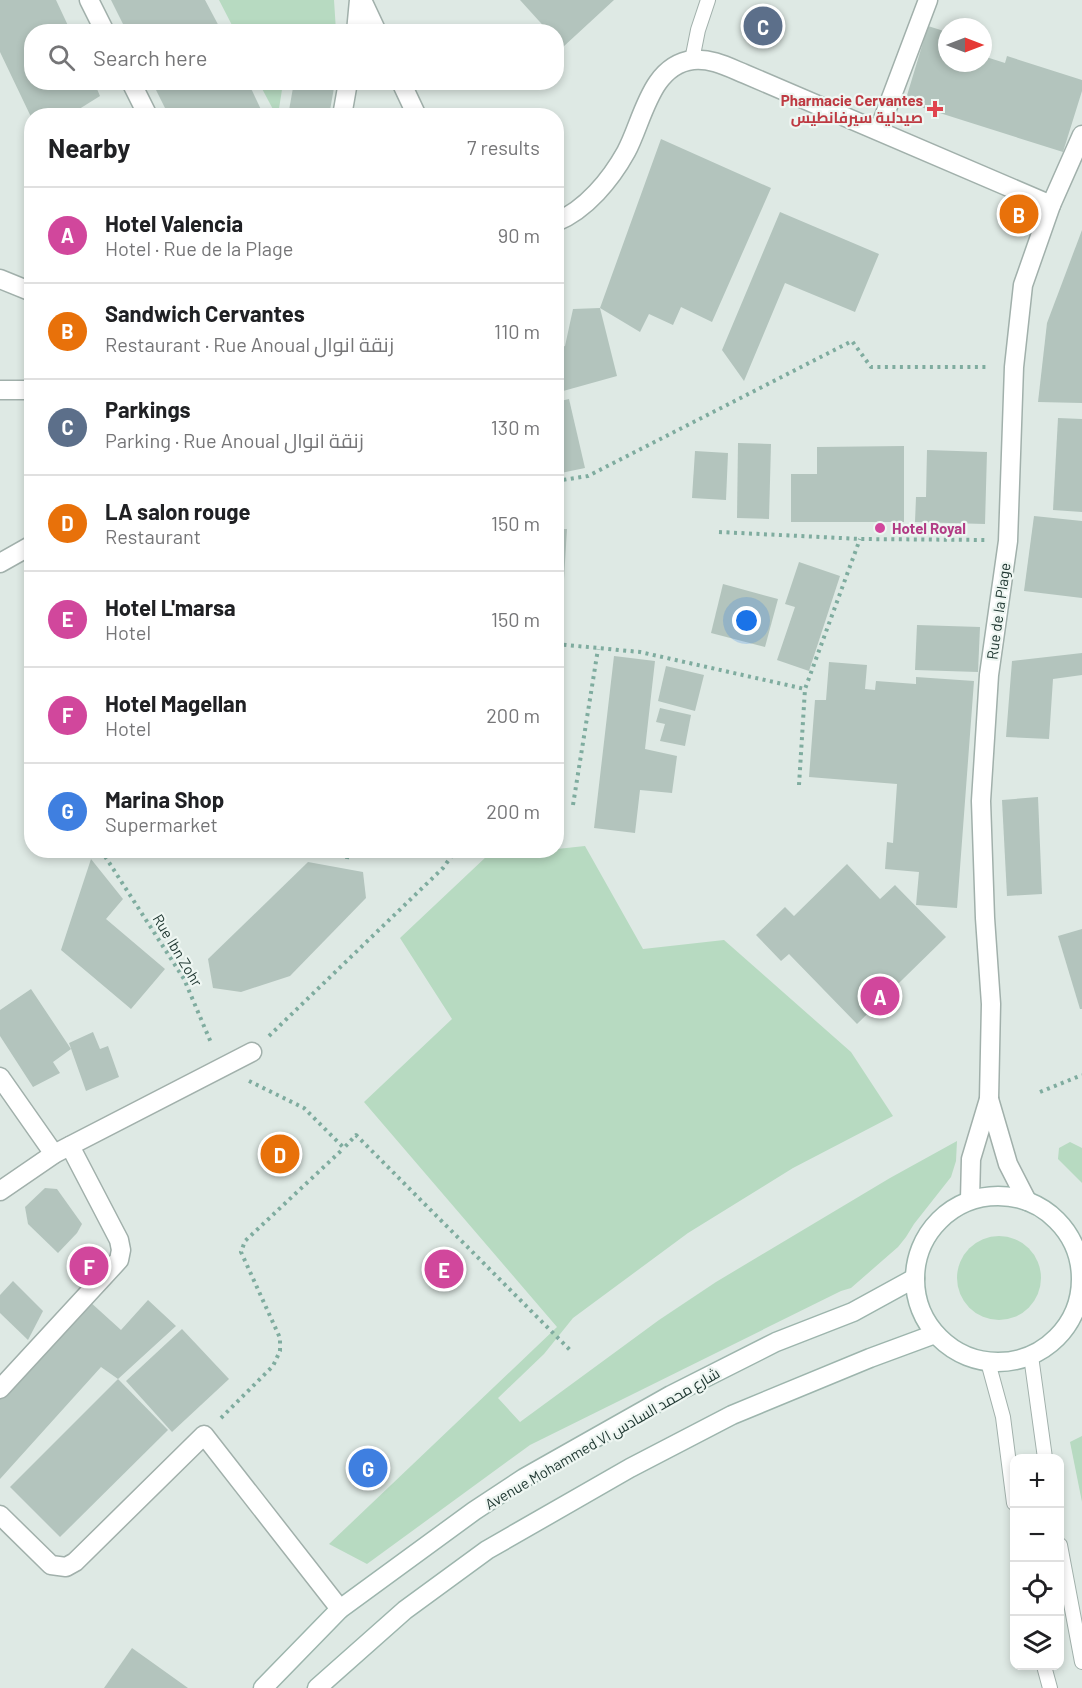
<!DOCTYPE html>
<html lang="en">
<head>
<meta charset="utf-8">
<style>
	body { margin:0; font-family:Barlow,Cairo,sans-serif; background:#f6f6f6; color:#202124 }
	.controls { position:absolute; right:18px; bottom:18px; display:grid; overflow:hidden; border-radius:12px; box-shadow:0 3px 9px #0003 }
	.controls button { width:54px; height:54px; display:grid; place-items:center; padding:0; border:0; border-bottom:2px solid #e0e0e0; background:#fff; color:#202124; font:30px sans-serif }
	.compass { position:absolute; left:938px; top:18px; width:54px; height:54px; border-radius:50%; background:#fff; box-shadow:0 3px 9px #0003; rotate:90deg }
	.you { position:absolute; left:747px; top:621px; width:21px; height:21px; margin:-15px; border:4px solid #fff; border-radius:50%; background:#1a73e8; box-shadow:0 0 0 9px #1a73e833 }
	.badge { display:grid; place-items:center; width:39px; height:39px; border-radius:50%; background:#7c3aed; color:#fff; font-size:20px; font-weight:700 }
	.pin { position:absolute; translate:-50% -50%; border:3px solid #fff; box-shadow:0 2px 6px #0006 }
	.list { margin:0; padding:0; list-style:none }
	h2 { display:flex; justify-content:space-between; align-items:center; height:78px; margin:0; padding:0 24px; font-size:26px }
	h2 small { font-size:20px; font-weight:400; color:#757577 }
	.list li { display:grid; grid-template-columns:39px 1fr auto; gap:18px; align-items:center; box-sizing:border-box; height:96px; padding:0 24px; border-top:2px solid #e0e0e0 }
	.list b { display:block; font-size:22px; white-space:nowrap }
	.list p { margin:0; font-size:20px; white-space:nowrap; color:#757577 }
	.list em { font-size:20px; font-style:normal; color:#757577 }
	.icon { flex:none; width:33px; height:33px; fill:none; stroke:currentColor; stroke-width:2; stroke-linecap:round; stroke-linejoin:round }
	.map { position:relative; flex:none; width:1082px; height:1688px; overflow:hidden }
	.search { position:absolute; background:#fff; box-shadow:0 3px 9px #0003; left:24px; top:24px; width:540px; height:66px; display:flex; align-items:center; gap:15px; box-sizing:border-box; padding:0 21px; border-radius:24px; color:#757577; font-size:22px }
	.panel { position:absolute; background:#fff; box-shadow:0 3px 9px #0003; left:24px; top:108px; width:540px; height:750px; border-radius:24px }
	.map>svg:first-child { display:block }
	.green { fill:#b7dac1 }
	.building { fill:#b3c4bd }
	.lines { fill:none; stroke-linecap:round; stroke-linejoin:round }
	.lane-casing { stroke:#a1b0ab; stroke-width:16 }
	.street-casing { stroke:#a1b0ab; stroke-width:21 }
	.secondary-casing { stroke:#9db5ad; stroke-width:21 }
	.path { stroke:#7fac9f; stroke-width:4; stroke-dasharray:3 4.5; stroke-linecap:butt }
	.lane { stroke:#fff; stroke-width:14 }
	.street { stroke:#fff; stroke-width:18 }
	.secondary { stroke:#fff; stroke-width:18 }
	.health-dot { fill:#e0444e; stroke:#eef6f2; stroke-width:2 }
	.hotel-dot { fill:#d1479c; stroke:#eef6f2; stroke-width:2 }
	.labels { text-anchor:middle; dominant-baseline:central; stroke-width:4.5; stroke-linejoin:round; paint-order:stroke }
	.health-label { font-size:15px; font-weight:bold; fill:#be3a42; stroke:#eef6f2; text-anchor:end }
	.hotel-label { font-size:15px; font-weight:bold; fill:#b23c85; stroke:#eef6f2; text-anchor:start }
	.street-label { font-size:15px; fill:#203832; stroke:#eef6f2 }
</style>
</head>
<body>
<div class="map">
<svg width="1082" height="1688" viewBox="0 0 1082 1688">
	<rect width="100%" height="100%" fill="#dee9e4"/>
	<!-- green -->
	<g class="green">
		<polygon points="219,0 334,0 336,31 308,32 291,29 290,32 235,31"/>
		<polygon points="259,83 283,83 278,115 276,115"/>
		<polygon points="585,846 643,949 724,940 851,1052 893,1116 793,1168 688,1233 573,1318 544,1354 498,1398 520,1422 659,1320 716,1282 890,1178 957,1141 956,1161 951,1177 914,1224 906,1237 898,1247 851,1288 841,1291 530,1445 367,1564 329,1544 557,1327 364,1102 452,1019 400,938 487,856 556,850 557,849"/>
		<polygon points="1070,1142 1082,1148 1082,1183 1058,1159 1059,1148"/>
		<circle cx="999" cy="1278" r="42"/>
		<polygon points="1082,1436 1082,1502 1070,1442"/>
	</g>
	<!-- building -->
	<g class="building">
		<polygon points="0,0 56,0 71,32 32,32 32,82 94,82 100,96 68,116 32,116 32,119 0,52"/>
		<polygon points="111,0 205,0 222,32 127,32"/>
		<polygon points="520,0 614,0 563,47 556,39 556,32 549,32"/>
		<polygon points="928,26 947,32 947,63 983,63 983,56 1005,63 1007,56 1082,80 1082,91 1063,152 905,102"/>
		<polygon points="152,82 248,82 264,116 169,116"/>
		<polygon points="294,82 335,82 329,116 288,116"/>
		<polygon points="661,139 771,188 712,322 681,307 673,325 649,314 640,332 600,308"/>
		<polygon points="780,212 879,254 855,312 785,283 744,381 722,350"/>
		<polygon points="1082,230 1082,403 1038,402 1047,323"/>
		<polygon points="556,276 563,290 563,323 556,326"/>
		<polygon points="600,308 617,376 556,393 556,349 565,346 573,309"/>
		<polygon points="569,399 585,468 556,474 556,402"/>
		<polygon points="1058,418 1082,419 1082,512 1053,510"/>
		<polygon points="738,443 771,444 769,519 737,518"/>
		<polygon points="904,446 904,522 791,522 791,474 817,474 817,447"/>
		<polygon points="927,450 987,452 985,524 915,522 916,497 926,497"/>
		<polygon points="695,451 728,453 726,500 692,498"/>
		<polygon points="1034,516 1082,521 1082,598 1024,591"/>
		<polygon points="556,529 567,529 560,645 556,644"/>
		<polygon points="799,562 840,576 809,671 777,660 795,607 785,604"/>
		<polygon points="723,584 778,599 765,647 711,633"/>
		<polygon points="917,625 980,627 978,672 915,670"/>
		<polygon points="1082,653 1082,675 1053,679 1049,739 1006,737 1012,661"/>
		<polygon points="614,656 655,661 645,749 677,756 672,793 640,790 635,833 594,828"/>
		<polygon points="829,662 867,665 865,689 875,690 876,681 916,684 916,677 974,681 957,908 916,905 919,872 885,869 887,842 893,843 897,784 809,777 815,700 826,700"/>
		<polygon points="666,666 704,675 695,711 658,701"/>
		<polygon points="660,708 691,715 685,746 660,741 665,724 656,722"/>
		<polygon points="1038,797 1042,894 1007,896 1002,800"/>
		<polygon points="91,859 123,899 106,919 165,969 131,1009 61,950"/>
		<polygon points="308,862 363,872 366,898 290,976 241,992 213,988 208,959"/>
		<polygon points="847,864 880,899 895,885 946,937 857,1024 789,954 781,961 756,935 785,907 794,916"/>
		<polygon points="1082,929 1082,1009 1080,1009 1058,936"/>
		<polygon points="31,989 71,1049 53,1062 60,1073 33,1087 0,1036 0,1010"/>
		<polygon points="93,1032 100,1049 108,1046 119,1077 86,1091 69,1043"/>
		<polygon points="45,1188 57,1189 82,1224 77,1233 58,1253 28,1224 25,1207"/>
		<polygon points="13,1281 43,1311 28,1340 0,1313 0,1295"/>
		<polygon points="148,1300 176,1326 118,1379 101,1367 0,1479 0,1399 89,1301 121,1330"/>
		<polygon points="182,1329 229,1379 172,1432 126,1381"/>
		<polygon points="118,1379 168,1430 60,1537 10,1487"/>
		<polygon points="132,1648 188,1688 104,1688"/>
	</g>
	<g class="lines">
		<defs>
			<g id="lane">
				<polyline points="692,60 698,30 708,0"/>
				<polyline points="1031,1356 1045,1458"/>
				<polyline points="988,1362 1003,1417 1014,1503"/>
				<polyline points="1060,1545 1082,1662"/>
				<polyline points="1044,1666 1050,1688"/>
			</g>
			<g id="street">
				<polyline points="89,0 105,32"/>
				<polyline points="362,0 377,32"/>
				<polyline points="356,32 359,0"/>
				<polyline points="131,82 148,116"/>
				<polyline points="401,82 417,116"/>
				<polyline points="342,116 348,82"/>
				<polyline points="879,130 928,0"/>
				<path d="M556,222C586,210 611,179 626,152C643,121 650,65 693,60C711,58 728,67 745,74L1051,205"/>
				<polyline points="0,279 32,292"/>
				<polyline points="0,390 32,390"/>
				<polyline points="0,563 32,545"/>
				<polyline points="0,1077 54,1154"/>
				<polyline points="989,1099 1008,1164 1027,1201"/>
				<polyline points="0,1191 54,1154 252,1052"/>
				<polyline points="970,1200 971,1159 989,1099 991,1004 985,918 981,801 989,675 1008,541 1014,367 1023,285 1051,205 1082,135"/>
				<polyline points="0,1389 119,1260 121,1250 119,1240 70,1146"/>
				<polyline points="0,1515 51,1565 66,1567 75,1562 204,1435 340,1609"/>
			</g>
			<g id="secondary">
				<circle cx="998" cy="1279" r="83"/>
				<polyline points="263,1688 340,1609 474,1511 524,1478 671,1395 776,1342 853,1312 915,1278"/>
				<polyline points="317,1688 405,1610 487,1550 630,1468 732,1415 870,1358 935,1334"/>
			</g>
		</defs>
		<!-- lane casing -->
		<use href="#lane" class="lane-casing"/>
		<!-- street casing -->
		<use href="#street" class="street-casing"/>
		<!-- secondary casing -->
		<use href="#secondary" class="secondary-casing"/>
		<!-- path -->
		<g class="path">
			<polyline points="556,481 588,476 852,341 871,367 989,367"/>
			<polyline points="719,532 860,539 985,540"/>
			<polyline points="556,644 640,652 805,689"/>
			<polyline points="799,785 805,689 860,539"/>
			<polyline points="573,805 598,649"/>
			<polyline points="101,850 184,979 212,1045"/>
			<polyline points="347,859 348,850"/>
			<polyline points="269,1036 443,868 456,850"/>
			<polyline points="249,1081 304,1108 344,1148 356,1135 571,1351"/>
			<polyline points="1040,1092 1082,1075"/>
			<polyline points="221,1418 273,1366 280,1351 280,1338 241,1252 245,1241 344,1148"/>
		</g>
		<!-- lane -->
		<use href="#lane" class="lane"/>
		<!-- street -->
		<use href="#street" class="street"/>
		<!-- secondary -->
		<use href="#secondary" class="secondary"/>
	</g>
	<!-- markers -->
	<path class="health-dot" d="M932 100h6v6h6v6h-6v6h-6v-6h-6v-6h6z"/>
	<circle class="hotel-dot" cx="880" cy="528" r="6"/>
	<g class="labels">
		<!-- health labels -->
		<g class="health-label">
			<text x="923" y="100">Pharmacie Cervantes<tspan x="923" dy="17">صيدلية سيرفانطيس</tspan></text>
		</g>
		<!-- hotel labels -->
		<g class="hotel-label">
			<text x="892" y="528">Hotel Royal</text>
		</g>
		<!-- street labels -->
		<g class="street-label">
			<text transform="translate(998 611) rotate(-82)">Rue de la Plage</text>
			<text transform="translate(178 950) rotate(59)">Rue Ibn Zohr</text>
			<text transform="translate(602 1438) rotate(-30)">Avenue Mohammed VI شارع محمد السادس</text>
		</g>
	</g>
</svg>
<div class="controls">
<button>+</button>
<button>−</button>
<button><svg class="icon" aria-label="locate" viewBox="0 0 24 24"><circle cx="12" cy="12" r="6"/><path d="M12 2v4M12 18v4M2 12h4M18 12h4"/></svg></button>
<button><svg class="icon" aria-label="layers" viewBox="0 0 24 24"><path d="M12 4l9 5-9 5-9-5zM3 14l9 5 9-5"/></svg></button>
</div>
<svg class="compass" viewBox="-18 -18 36 36"><path d="M0-13l5 13h-10z" fill="#e53935"/><path d="M0 13l5-13h-10z" fill="#757577"/></svg>
<div class="you"></div>
<div class="pin badge" style="left:880px;top:996px;background:#d1479c">A</div>
<div class="pin badge" style="left:1019px;top:214px;background:#e8710a">B</div>
<div class="pin badge" style="left:763px;top:26px;background:#5c6f8a">C</div>
<div class="pin badge" style="left:280px;top:1154px;background:#e8710a">D</div>
<div class="pin badge" style="left:444px;top:1269px;background:#d1479c">E</div>
<div class="pin badge" style="left:89px;top:1266px;background:#d1479c">F</div>
<div class="pin badge" style="left:368px;top:1468px;background:#3f7fe0">G</div>
<div class="search"><svg class="icon" aria-label="search" viewBox="0 0 24 24"><circle cx="10" cy="10" r="6"/><path d="M15 15l6 6"/></svg>Search here</div>
<section class="panel">
<h2>Nearby<small>7 results</small></h2>
<ul class="list">
<li><span class="badge" style="background:#d1479c">A</span><div><b>Hotel Valencia</b><p>Hotel · Rue de la Plage</p></div><em>90 m</em></li>
<li><span class="badge" style="background:#e8710a">B</span><div><b>Sandwich Cervantes</b><p>Restaurant · Rue Anoual زنقة انوال</p></div><em>110 m</em></li>
<li><span class="badge" style="background:#5c6f8a">C</span><div><b>Parkings</b><p>Parking · Rue Anoual زنقة انوال</p></div><em>130 m</em></li>
<li><span class="badge" style="background:#e8710a">D</span><div><b>LA salon rouge</b><p>Restaurant</p></div><em>150 m</em></li>
<li><span class="badge" style="background:#d1479c">E</span><div><b>Hotel L'marsa</b><p>Hotel</p></div><em>150 m</em></li>
<li><span class="badge" style="background:#d1479c">F</span><div><b>Hotel Magellan</b><p>Hotel</p></div><em>200 m</em></li>
<li><span class="badge" style="background:#3f7fe0">G</span><div><b>Marina Shop</b><p>Supermarket</p></div><em>200 m</em></li>
</ul>
</section>
</div>
</body>
</html>
